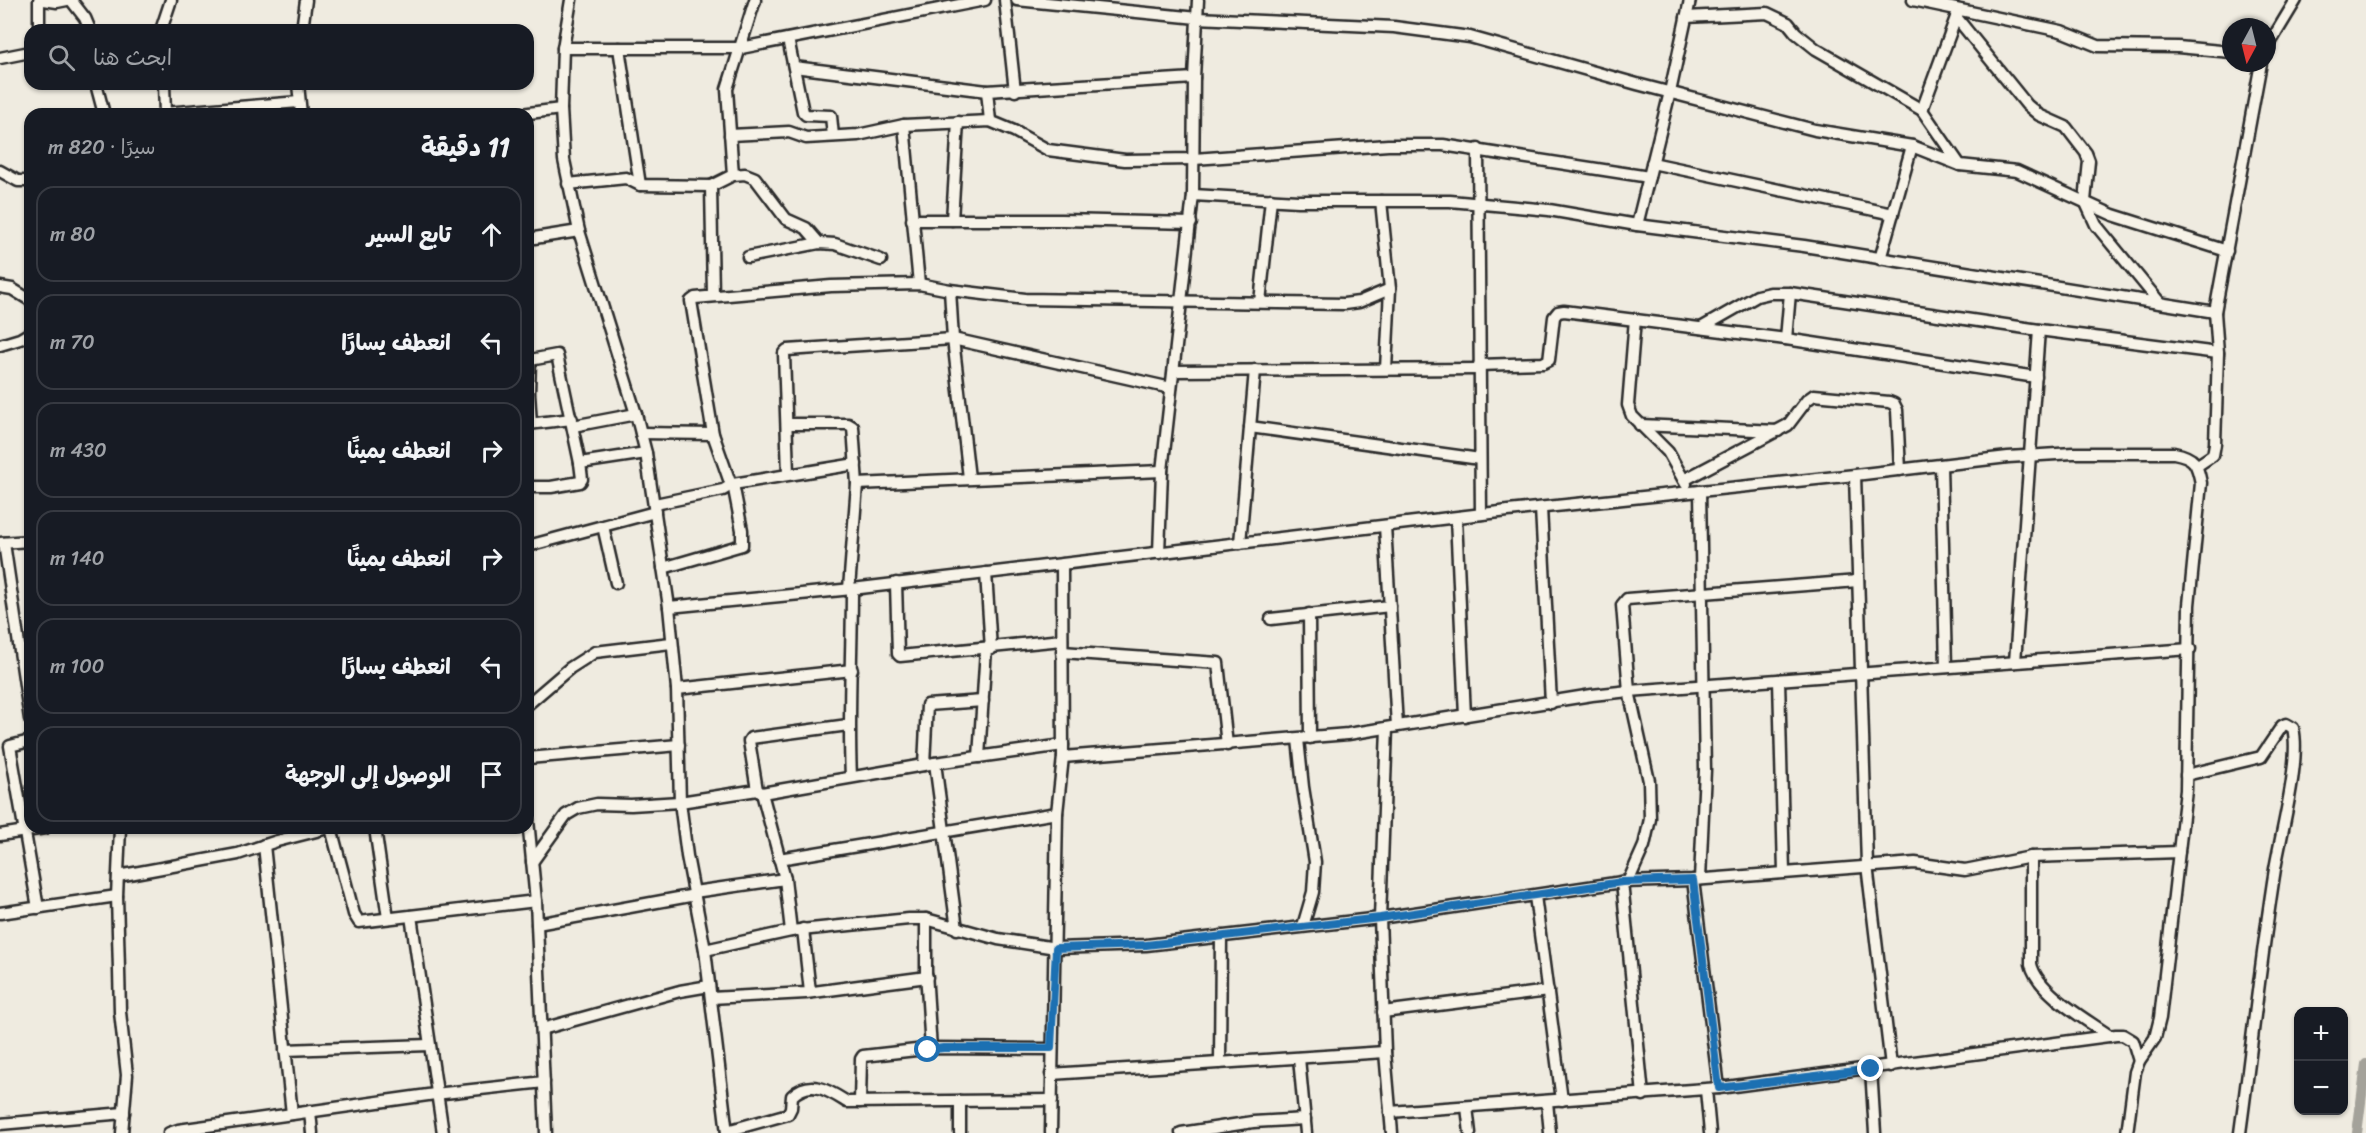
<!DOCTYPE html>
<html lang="ar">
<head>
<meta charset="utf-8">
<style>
	body { margin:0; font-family:Sriracha,"Playpen Sans Arabic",sans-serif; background:#20242c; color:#f1f3f6; direction:rtl }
	.controls { position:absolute; right:18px; bottom:18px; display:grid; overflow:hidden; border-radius:12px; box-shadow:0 2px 4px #0004 }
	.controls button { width:54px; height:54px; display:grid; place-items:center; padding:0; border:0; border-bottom:2px solid #363941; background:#171b24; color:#f1f3f6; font:30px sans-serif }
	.compass { position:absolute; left:2222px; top:18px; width:54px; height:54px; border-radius:50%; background:#171b24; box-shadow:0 2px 4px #0004; rotate:187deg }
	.stop { position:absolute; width:18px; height:18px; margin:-14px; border:4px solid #1f6fb2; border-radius:50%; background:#fff }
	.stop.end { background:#1f6fb2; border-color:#fff; box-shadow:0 2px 6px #0008 }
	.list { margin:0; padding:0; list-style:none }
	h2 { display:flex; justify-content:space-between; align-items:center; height:78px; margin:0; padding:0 24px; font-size:26px }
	h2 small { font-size:20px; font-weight:400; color:#9ea1a6 }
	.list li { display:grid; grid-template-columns:39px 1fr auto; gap:18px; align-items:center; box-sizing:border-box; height:96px; margin:0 12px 12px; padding:0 12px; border:2px solid #363941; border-radius:18px }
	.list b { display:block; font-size:22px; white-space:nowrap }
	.list em { font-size:20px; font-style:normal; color:#9ea1a6 }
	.icon { flex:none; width:33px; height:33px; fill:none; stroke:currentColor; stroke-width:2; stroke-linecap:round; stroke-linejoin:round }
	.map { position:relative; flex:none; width:2366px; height:1133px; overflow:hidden; direction:ltr }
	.search { position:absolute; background:#171b24; box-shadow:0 2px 4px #0004; left:24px; top:24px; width:510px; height:66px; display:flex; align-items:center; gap:15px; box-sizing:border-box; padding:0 21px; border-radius:18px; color:#9ea1a6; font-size:22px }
	.panel { position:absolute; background:#171b24; box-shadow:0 2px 4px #0004; left:24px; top:108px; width:510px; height:726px; border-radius:18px; direction:rtl }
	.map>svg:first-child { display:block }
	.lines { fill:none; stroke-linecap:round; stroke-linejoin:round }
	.canal { stroke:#a4a29a; stroke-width:10 }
	.minor-casing { stroke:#2b2b2b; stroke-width:15 }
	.minor { stroke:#f7f3e8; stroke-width:10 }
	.route { stroke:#1f6fb2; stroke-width:8 }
</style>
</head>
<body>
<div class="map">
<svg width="2366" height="1133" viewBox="0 0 2366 1133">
	<rect width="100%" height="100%" fill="#efebe0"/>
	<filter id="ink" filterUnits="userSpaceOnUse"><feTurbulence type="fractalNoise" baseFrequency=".0167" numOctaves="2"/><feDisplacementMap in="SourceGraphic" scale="12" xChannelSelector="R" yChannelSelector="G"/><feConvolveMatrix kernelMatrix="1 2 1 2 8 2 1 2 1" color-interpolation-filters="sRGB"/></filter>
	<g filter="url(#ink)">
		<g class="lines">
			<!-- canal -->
			<polyline class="canal" points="2357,1133 2366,1064"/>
			<defs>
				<g id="minor">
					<polyline points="44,0 57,2 67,0"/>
					<polyline points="71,0 85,18 90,30"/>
					<polyline points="571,0 563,48 561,109 564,160 579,231 636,414 646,453 669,607 677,689 680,802 687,856 705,950 727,1133"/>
					<polyline points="1005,0 1015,91"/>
					<polyline points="1017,0 1197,18 1394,27 1470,37 1637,84 1815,130 1912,146 1960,165"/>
					<polyline points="1913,0 2061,31 2098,46 2178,47 2231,52"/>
					<polyline points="1686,17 1767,13 1788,23 1796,33 1816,49 1922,110 1960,165 2017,171 2113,215 2227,251"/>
					<polyline points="1956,17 2027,105 2039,115 2066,127 2086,153 2089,161 2085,201 2096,225 2160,303"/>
					<polyline points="39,30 39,0"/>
					<polyline points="161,30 171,0"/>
					<polyline points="302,30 306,0"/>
					<polyline points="788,39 803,112 806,115 831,116 833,136"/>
					<polyline points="563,48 741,48 985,0"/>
					<polyline points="619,48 640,185"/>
					<polyline points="2267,48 2296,0"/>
					<polyline points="0,58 30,52"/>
					<polyline points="794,67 987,91"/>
					<polyline points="96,84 104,114"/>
					<polyline points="164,84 165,114"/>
					<polyline points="298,84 301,114"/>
					<polyline points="1922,110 1958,12"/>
					<polyline points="165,113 299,102"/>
					<polyline points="521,114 561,109"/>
					<polyline points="990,121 987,91 1194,78"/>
					<polyline points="904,125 919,284"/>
					<polyline points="730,135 789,132 806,138 858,135 904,125 990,121 1014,131 1048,150 1125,160 1194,159 1388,145 1443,145 1649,177"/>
					<polyline points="1478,149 1481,514"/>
					<polyline points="1652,163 1893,214"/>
					<polyline points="0,171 18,181 30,181"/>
					<polyline points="733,175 745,174 755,178 786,219 806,228 819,243"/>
					<polyline points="568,184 626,178 640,185 711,186"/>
					<polyline points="1193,195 1298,201 1450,201 1549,210 1637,225 1804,246 2215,312"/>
					<polyline points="1381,201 1390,289 1386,369"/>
					<polyline points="912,220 1062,220 1191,223"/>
					<polyline points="952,220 958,122"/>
					<polyline points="1637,225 1670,92 1690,0"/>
					<polyline points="528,239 579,231"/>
					<polyline points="748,257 819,243 835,244 881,260"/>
					<polyline points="1880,259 1912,146"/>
					<polyline points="0,287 12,289 30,300"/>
					<polyline points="950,290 953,339 969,478"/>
					<polyline points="713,295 711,186 733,175 727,89 755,0"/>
					<polyline points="1260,302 1271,199"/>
					<polyline points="1635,319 1628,405 1632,416 1668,452 1686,484"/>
					<polyline points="1701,328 1757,296 1770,293 1790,293 2039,330 2218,353"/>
					<polyline points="1786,339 1790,293"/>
					<polyline points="0,345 20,339 30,333"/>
					<polyline points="1479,365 1543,363 1549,360 1554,317 1558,312 1564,311 1786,339 2036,377"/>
					<polyline points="1174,371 1479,369"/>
					<polyline points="528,424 572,419"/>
					<polyline points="787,424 848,424 853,427 857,484 849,589"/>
					<polyline points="1640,425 1778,431"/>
					<polyline points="573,426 636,414"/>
					<polyline points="1250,427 1480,459"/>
					<polyline points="641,433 713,434"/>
					<polyline points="580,463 646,453"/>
					<polyline points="1941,465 1946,667"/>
					<polyline points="2198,465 2213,455 2215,444 2218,353 2215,312 2261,63"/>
					<polyline points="788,474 784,353 787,350 953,339 1171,388"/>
					<polyline points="1855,475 1867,865 1891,1066"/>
					<polyline points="1684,480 1788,425 1807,400 1814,395 1889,402 1894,404 1897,410 1900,470"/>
					<polyline points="857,484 1162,471"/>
					<polyline points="731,485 713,434 691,301 695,298 831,286 919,284 950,290 1025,299 1344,304 1359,302 1390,289"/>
					<polyline points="528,487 551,487 580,482 582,479 580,463 557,355 530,360 529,393 531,424"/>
					<polyline points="1700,491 1705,770 1700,879"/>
					<polyline points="655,504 723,490 733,484 856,464"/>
					<polyline points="1541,508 1551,703"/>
					<polyline points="1456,518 1465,716"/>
					<polyline points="603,526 616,583"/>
					<polyline points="1385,526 1397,726"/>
					<polyline points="0,543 30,541"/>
					<polyline points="4,543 30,719"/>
					<polyline points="1240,543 1255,370"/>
					<polyline points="528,546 655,512"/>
					<polyline points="1159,553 1162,471 1193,195 1194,78 1198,0"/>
					<polyline points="663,568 742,545 742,530 733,484"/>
					<polyline points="986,573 991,649"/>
					<polyline points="896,583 898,654 900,656 1062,640"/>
					<path d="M669,607L852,589L1508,511L1855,475L2008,457L2073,453H2174C2195,457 2197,463 2201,483L2189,605L2186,790L2160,1018L2155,1038L2139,1061L2135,1072L2127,1133"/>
					<polyline points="1309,614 1310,738"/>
					<polyline points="1271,619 1390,606"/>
					<polyline points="1062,652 1218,663 1227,745"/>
					<polyline points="2015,662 2039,330"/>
					<polyline points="1779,680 1784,872"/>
					<polyline points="677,689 852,670"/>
					<polyline points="528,704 570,668 595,652 671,643"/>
					<polyline points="1387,728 1380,918 1385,1052 1392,1133"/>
					<polyline points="1298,739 1303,787 1315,862 1313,892 1303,926"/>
					<polyline points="30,741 10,746 38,908"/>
					<polyline points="979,757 986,649"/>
					<polyline points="1063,757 1348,734 1592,695 1629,691 2190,649"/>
					<polyline points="528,758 679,745"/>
					<polyline points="935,763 957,929"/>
					<polyline points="924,765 927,705 983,701"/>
					<path d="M2186,775L2261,757L2282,726L2286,724L2293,728C2301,760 2281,833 2275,869C2261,956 2252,1045 2240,1133"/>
					<path d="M851,777C848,714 852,652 852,589"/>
					<polyline points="757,790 749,741 751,738 848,725"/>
					<polyline points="762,793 785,879 791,931"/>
					<polyline points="528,820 536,901 546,1133"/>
					<polyline points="120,828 117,896 119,970 120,1012 127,1075 122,1133"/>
					<polyline points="331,828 354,914 359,922 536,901"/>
					<polyline points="375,828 388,918"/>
					<polyline points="0,835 45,828"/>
					<polyline points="264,845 292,1114"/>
					<path d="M2031,857V964C2037,992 2087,1020 2110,1036"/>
					<polyline points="779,859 1057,813"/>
					<polyline points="532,862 566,815 578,808 597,804 631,805 680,802 757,790 762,793 935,763 1063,745"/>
					<polyline points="118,876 238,854 277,841 328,828"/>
					<polyline points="1693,880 1719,1088"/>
					<polyline points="1622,882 1643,1095"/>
					<polyline points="1628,882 1644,846 1650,819 1649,781 1629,691 1622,605 1627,599 1858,581"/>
					<polyline points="694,892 785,879"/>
					<polyline points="1535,896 1562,1100"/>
					<polyline points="0,913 117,896"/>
					<polyline points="411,916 443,1133"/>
					<polyline points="926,919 926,972 931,1049"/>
					<polyline points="537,924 695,895"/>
					<polyline points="803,929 810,992"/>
					<polyline points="705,950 791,931 909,919 926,919 998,939 1056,948 1146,945 1380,918 1622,882 1693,880 1915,863 1965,870 2031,857 2179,852"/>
					<polyline points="711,998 806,993 927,977"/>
					<polyline points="1383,1012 1548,991"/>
					<polyline points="542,1029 680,991 709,986"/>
					<polyline points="285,1050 429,1045"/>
					<polyline points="1299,1058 1306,1133"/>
					<polyline points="1220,1063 1221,936"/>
					<polyline points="1871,1069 1875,1133"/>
					<polyline points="1051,1074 1385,1052"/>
					<polyline points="1706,1090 1710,1133"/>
					<polyline points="960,1101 960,1133"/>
					<polyline points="860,1102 861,1059 863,1056 934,1048 1051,1049"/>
					<polyline points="1547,1102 1550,1133"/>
					<polyline points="1467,1107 1470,1133"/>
					<polyline points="310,1111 312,1133"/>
					<polyline points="1390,1112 1719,1088 2116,1035 2123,1035 2133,1041 2139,1061"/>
					<polyline points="0,1124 124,1113"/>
					<path d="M727,1131L788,1114L791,1108L792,1096C811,1078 829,1091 847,1102L1052,1100"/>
					<polyline points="169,1133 178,1130 435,1094 544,1082"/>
					<polyline points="1051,1133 1057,813 1063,757 1062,564"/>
					<polyline points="1181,1133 1253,1122 1305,1119"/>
				</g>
			</defs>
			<!-- minor casing -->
			<use href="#minor" class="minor-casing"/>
			<!-- minor -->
			<use href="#minor" class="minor"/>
		</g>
	</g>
	<g class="lines" filter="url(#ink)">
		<!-- route -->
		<polyline class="route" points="928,1050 943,1048 1051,1048 1056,948 1146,945 1380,918 1622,882 1693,880 1719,1088 1871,1069"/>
	</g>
</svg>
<div class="controls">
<button>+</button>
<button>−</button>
</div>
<svg class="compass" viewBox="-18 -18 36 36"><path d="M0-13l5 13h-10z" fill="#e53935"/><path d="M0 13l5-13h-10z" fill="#9ea1a6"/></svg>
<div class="stop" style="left:928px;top:1050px"></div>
<div class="stop end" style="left:1871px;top:1069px"></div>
<div class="search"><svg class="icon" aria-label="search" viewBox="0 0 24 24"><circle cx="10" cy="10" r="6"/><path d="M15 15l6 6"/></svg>ابحث هنا</div>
<section class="panel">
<h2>11 دقيقة<small>سيرًا · 820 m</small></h2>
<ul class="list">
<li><svg class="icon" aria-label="ahead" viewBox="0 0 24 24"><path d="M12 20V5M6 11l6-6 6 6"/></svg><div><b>تابع السير</b></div><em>80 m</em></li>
<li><svg class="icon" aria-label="left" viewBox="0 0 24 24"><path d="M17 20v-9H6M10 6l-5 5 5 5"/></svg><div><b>انعطف يسارًا</b></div><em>70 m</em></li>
<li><svg class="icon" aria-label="right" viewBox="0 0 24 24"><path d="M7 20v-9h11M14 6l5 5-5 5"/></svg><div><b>انعطف يمينًا</b></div><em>430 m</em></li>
<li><svg class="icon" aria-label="right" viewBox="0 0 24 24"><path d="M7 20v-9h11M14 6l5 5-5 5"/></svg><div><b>انعطف يمينًا</b></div><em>140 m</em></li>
<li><svg class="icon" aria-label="left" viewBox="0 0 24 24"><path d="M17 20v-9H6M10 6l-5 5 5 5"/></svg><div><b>انعطف يسارًا</b></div><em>100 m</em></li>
<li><svg class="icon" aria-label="arrive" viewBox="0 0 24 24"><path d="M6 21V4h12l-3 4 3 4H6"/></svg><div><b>الوصول إلى الوجهة</b></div></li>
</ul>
</section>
</div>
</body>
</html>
